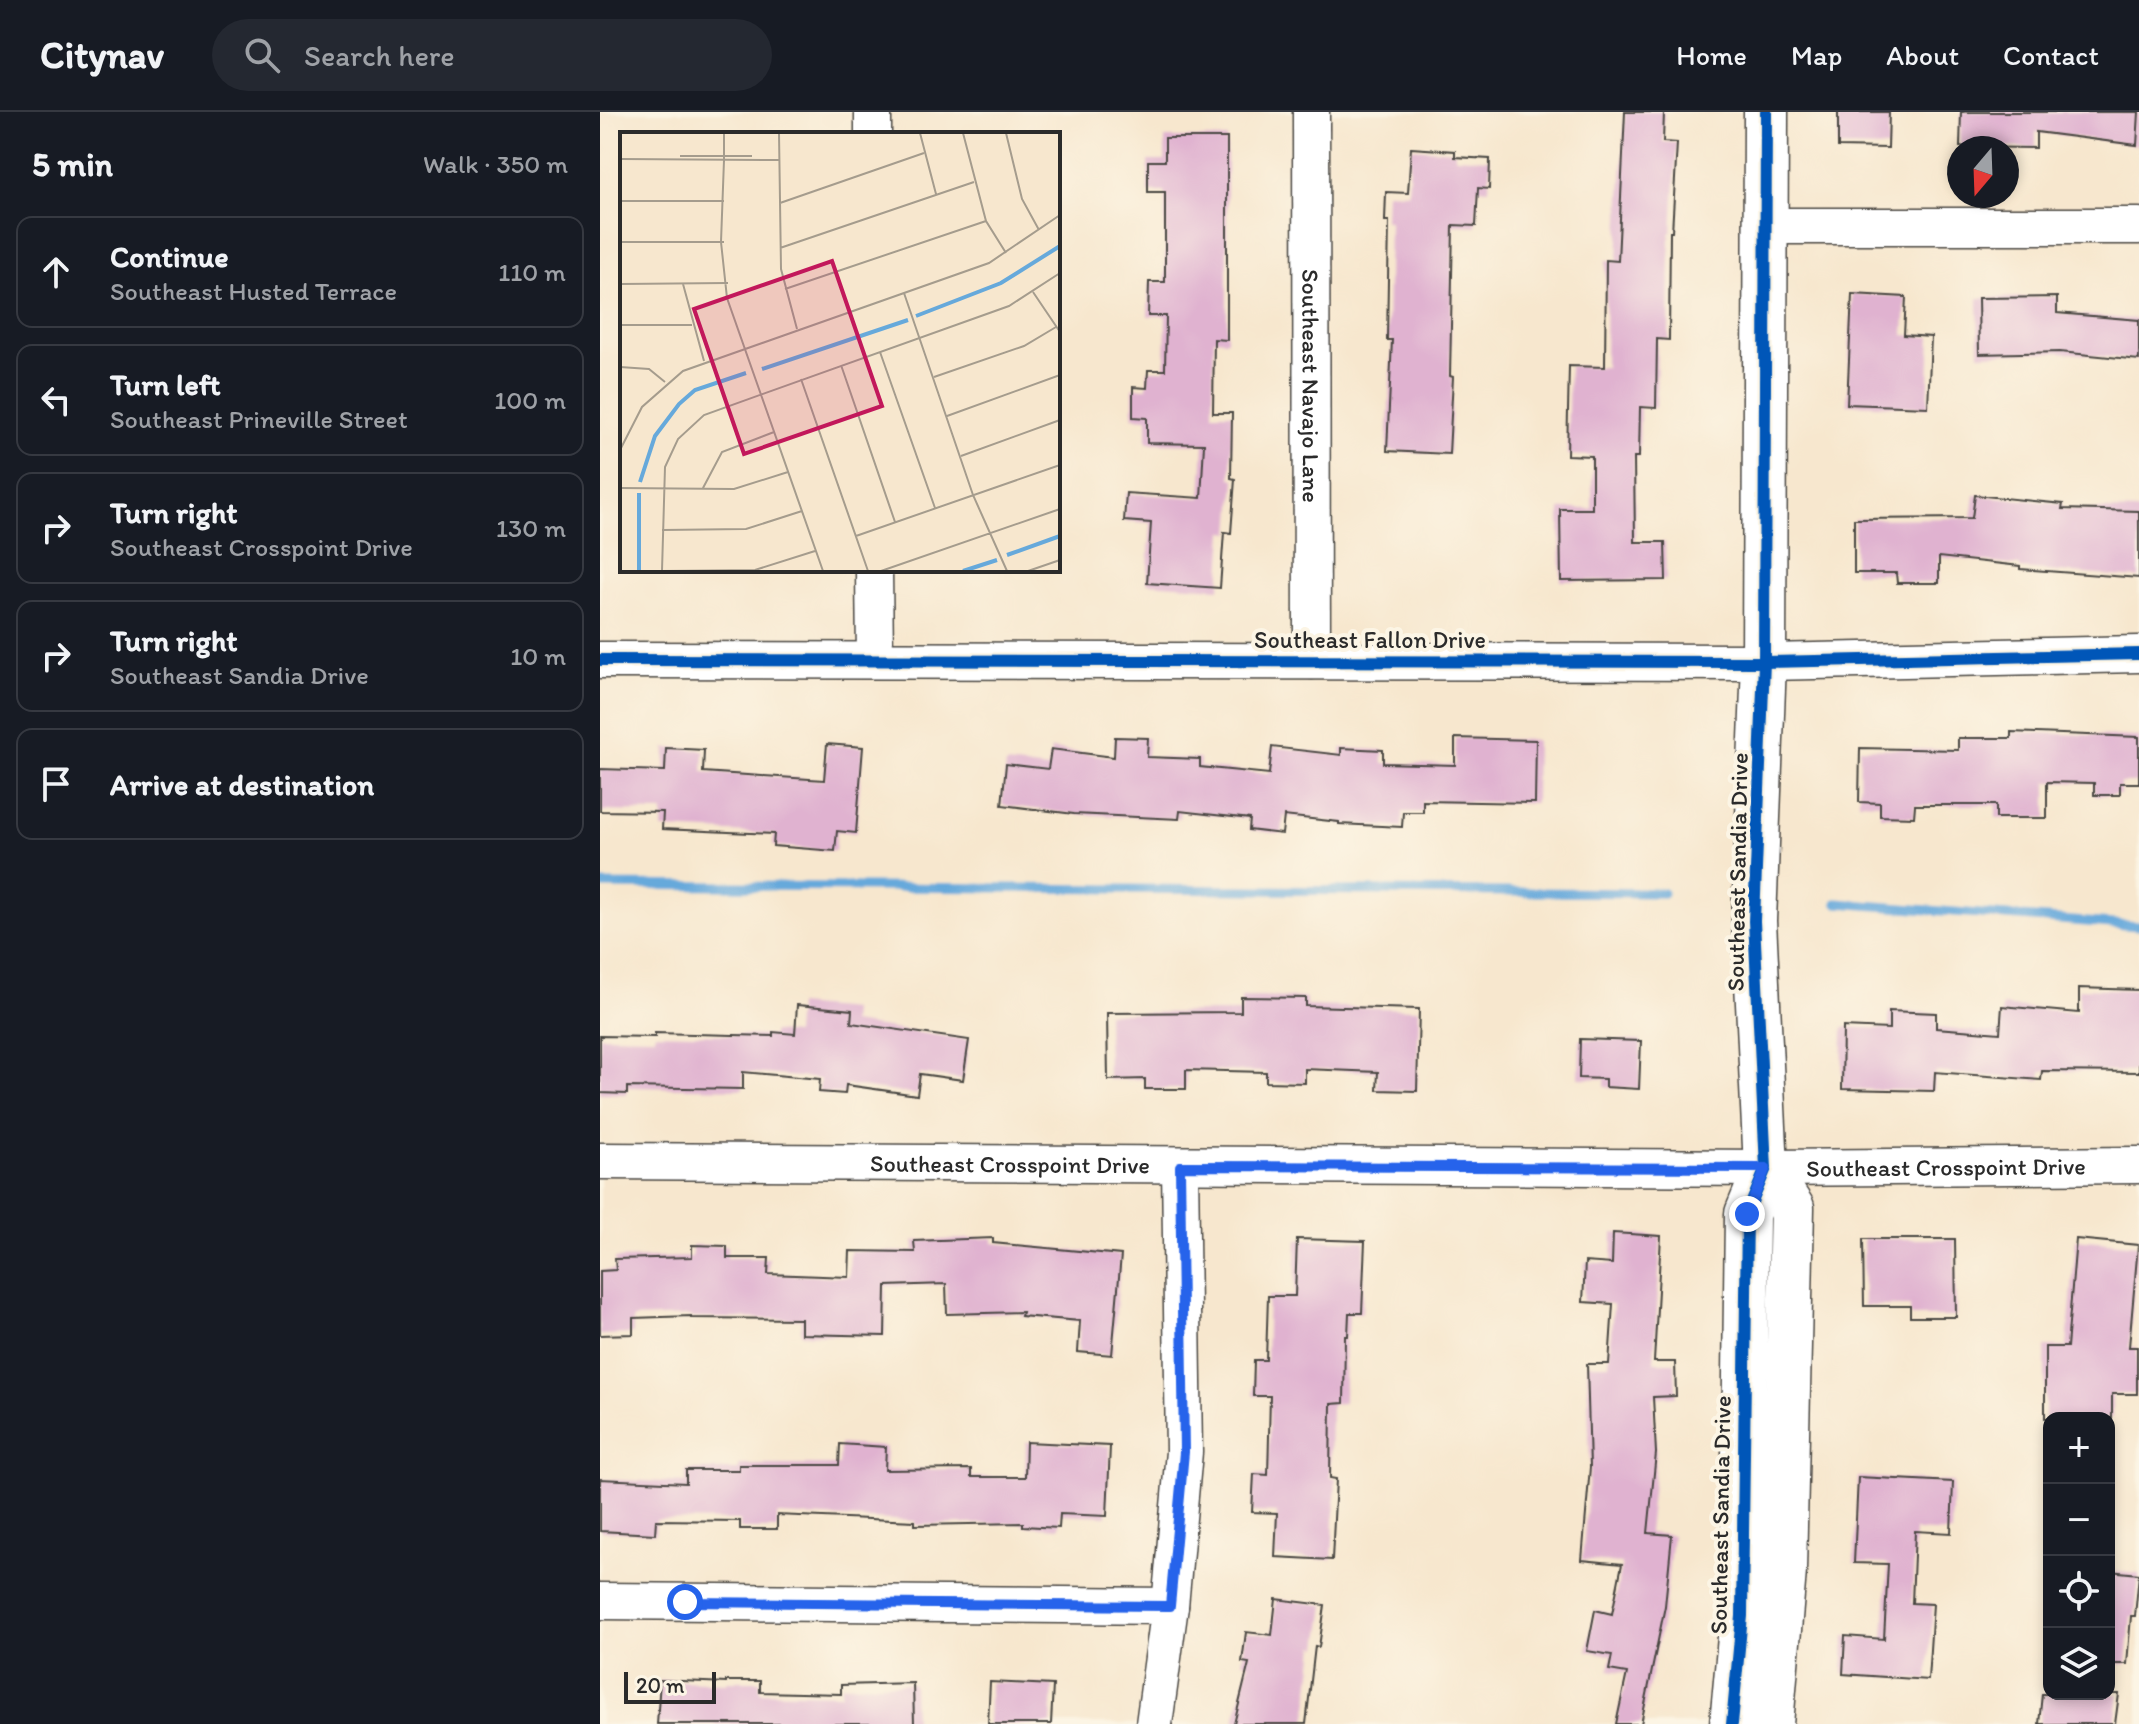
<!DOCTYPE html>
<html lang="en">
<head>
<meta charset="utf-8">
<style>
	body { margin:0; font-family:Itim,sans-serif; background:#242831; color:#f1f3f6 }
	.controls { position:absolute; right:24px; bottom:24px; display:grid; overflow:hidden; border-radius:16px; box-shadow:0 4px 12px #0003 }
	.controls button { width:72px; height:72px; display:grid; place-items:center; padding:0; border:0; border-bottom:2px solid #363941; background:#171b24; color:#f1f3f6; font:40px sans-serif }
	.compass { position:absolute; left:1347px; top:24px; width:72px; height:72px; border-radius:50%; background:#171b24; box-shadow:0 4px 12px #0003; rotate:199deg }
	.scale { position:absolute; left:24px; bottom:20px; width:92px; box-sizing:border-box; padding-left:8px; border:4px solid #2b2b2b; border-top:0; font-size:22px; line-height:28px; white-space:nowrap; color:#2b2b2b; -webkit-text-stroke:6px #fcf5e5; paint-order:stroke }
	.stop { position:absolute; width:24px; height:24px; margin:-18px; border:6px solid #2563eb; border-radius:50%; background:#fff }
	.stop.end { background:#2563eb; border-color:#fff; box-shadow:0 2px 8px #0008 }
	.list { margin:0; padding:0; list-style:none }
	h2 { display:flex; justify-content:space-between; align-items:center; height:104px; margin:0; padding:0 32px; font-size:34px }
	h2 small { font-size:26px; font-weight:400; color:#9ea1a6 }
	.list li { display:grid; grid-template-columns:52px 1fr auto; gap:24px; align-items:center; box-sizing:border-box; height:112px; margin:0 16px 16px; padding:0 16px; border:2px solid #363941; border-radius:16px }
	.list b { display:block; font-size:30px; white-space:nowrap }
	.list p { margin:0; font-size:26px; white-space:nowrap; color:#9ea1a6 }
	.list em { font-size:26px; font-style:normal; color:#9ea1a6 }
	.icon { flex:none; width:44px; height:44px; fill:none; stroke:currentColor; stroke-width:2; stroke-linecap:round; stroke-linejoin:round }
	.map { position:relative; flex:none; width:1539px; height:1612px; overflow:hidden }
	header { display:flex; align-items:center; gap:48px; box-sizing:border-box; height:112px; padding:0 40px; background:#171b24; border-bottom:2px solid #363941 }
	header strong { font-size:38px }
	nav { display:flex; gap:44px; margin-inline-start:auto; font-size:28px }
	.search { width:560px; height:72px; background:#242831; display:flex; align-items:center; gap:20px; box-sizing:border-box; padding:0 28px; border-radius:44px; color:#9ea1a6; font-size:30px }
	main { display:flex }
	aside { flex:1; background:#171b24 }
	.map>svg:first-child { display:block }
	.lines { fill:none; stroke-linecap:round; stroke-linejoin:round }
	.stream { stroke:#66a9db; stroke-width:9 }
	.building { fill:#e0b2d0 }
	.minor-casing { stroke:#4a4743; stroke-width:39 }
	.tertiary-casing { stroke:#4a4743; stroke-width:47 }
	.minor { stroke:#fff; stroke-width:36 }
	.tertiary { stroke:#fff; stroke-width:44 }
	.cycleway-casing { stroke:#fcf5e5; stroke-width:17 }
	.cycleway { stroke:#0057b8; stroke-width:12 }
	.route { stroke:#2563eb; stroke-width:10 }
	.labels { text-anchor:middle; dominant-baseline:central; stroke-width:8; stroke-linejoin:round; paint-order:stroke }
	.street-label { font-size:24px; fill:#2b2b2b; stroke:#fcf5e5 }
	.inset-river { fill:none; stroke:#66a9db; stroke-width:4 }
	.inset-road { fill:none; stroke:#a59c8d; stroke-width:2 }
	.view { fill:#c2185b; fill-opacity:0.15; stroke:#c2185b; stroke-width:4 }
	.inset-edge { fill:none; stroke:#2b2b2b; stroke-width:4 }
</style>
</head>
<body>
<header>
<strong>Citynav</strong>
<div class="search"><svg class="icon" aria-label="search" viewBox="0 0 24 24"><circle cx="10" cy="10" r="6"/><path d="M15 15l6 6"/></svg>Search here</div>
<nav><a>Home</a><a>Map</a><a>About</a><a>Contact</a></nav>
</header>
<main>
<aside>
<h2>5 min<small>Walk · 350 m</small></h2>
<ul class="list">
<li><svg class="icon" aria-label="ahead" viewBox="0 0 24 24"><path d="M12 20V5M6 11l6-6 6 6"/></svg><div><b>Continue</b><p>Southeast Husted Terrace</p></div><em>110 m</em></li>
<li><svg class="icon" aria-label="left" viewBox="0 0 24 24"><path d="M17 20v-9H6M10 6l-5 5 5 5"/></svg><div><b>Turn left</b><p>Southeast Prineville Street</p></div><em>100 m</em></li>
<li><svg class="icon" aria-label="right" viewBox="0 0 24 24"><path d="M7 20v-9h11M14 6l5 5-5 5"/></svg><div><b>Turn right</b><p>Southeast Crosspoint Drive</p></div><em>130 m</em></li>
<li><svg class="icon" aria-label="right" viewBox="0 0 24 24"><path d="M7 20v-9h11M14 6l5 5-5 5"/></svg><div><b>Turn right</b><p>Southeast Sandia Drive</p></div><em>10 m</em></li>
<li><svg class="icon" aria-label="arrive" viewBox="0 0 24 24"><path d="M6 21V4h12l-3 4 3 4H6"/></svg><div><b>Arrive at destination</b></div></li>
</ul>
</aside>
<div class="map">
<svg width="1539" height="1612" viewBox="0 0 1539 1612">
	<rect width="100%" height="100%" fill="#fcf5e5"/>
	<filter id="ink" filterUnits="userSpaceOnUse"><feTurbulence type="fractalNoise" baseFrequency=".0125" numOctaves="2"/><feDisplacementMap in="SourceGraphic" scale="16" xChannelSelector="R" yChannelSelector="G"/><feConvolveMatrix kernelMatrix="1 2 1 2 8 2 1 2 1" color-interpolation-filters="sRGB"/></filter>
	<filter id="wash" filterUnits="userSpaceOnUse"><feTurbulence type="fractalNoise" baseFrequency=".006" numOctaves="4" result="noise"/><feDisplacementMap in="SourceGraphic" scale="32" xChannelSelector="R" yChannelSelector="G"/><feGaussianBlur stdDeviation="1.8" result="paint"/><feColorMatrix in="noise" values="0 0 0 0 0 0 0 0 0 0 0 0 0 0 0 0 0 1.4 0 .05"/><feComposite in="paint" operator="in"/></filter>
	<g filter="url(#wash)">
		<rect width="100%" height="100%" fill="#f7e7ce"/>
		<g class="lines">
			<!-- stream -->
			<g class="stream">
				<polyline points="0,773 1063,781"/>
				<polyline points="1237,791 1539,814"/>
			</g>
		</g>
		<g id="blocks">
			<!-- building -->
			<g class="building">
				<polygon points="1025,0 1064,0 1063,30 1077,31 1072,120 1070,120 1069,228 1057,227 1056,296 1040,295 1039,345 1034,345 1035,430 1065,430 1066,468 961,469 960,397 992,397 992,344 967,343 969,254 1005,255 1006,148 1018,149"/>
				<polygon points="1238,0 1289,0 1288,36 1238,35"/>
				<polygon points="1361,0 1539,0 1537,33 1436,20 1436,36 1360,35"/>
				<polygon points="565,26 627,26 627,228 614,227 613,301 632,301 631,366 635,367 631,421 624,420 620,476 547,471 551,411 524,409 526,381 601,386 604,332 547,331 547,306 533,305 533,275 547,276 548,258 565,258 566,204 548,204 549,170 565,170 565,80 548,80 548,49 565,49"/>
				<polygon points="811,36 855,39 855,45 890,47 889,77 878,76 876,114 853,113 850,264 853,265 849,342 787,339 792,228 787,228 789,109 785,109 786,80 808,81"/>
				<polygon points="1252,182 1306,185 1304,223 1331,225 1328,295 1247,292"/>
				<polygon points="1457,185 1457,201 1539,208 1539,248 1460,240 1379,242 1378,186"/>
				<polygon points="1375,383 1463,392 1462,397 1539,399 1539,466 1420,457 1420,454 1339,445 1339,471 1297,471 1296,461 1254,461 1254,407 1372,406"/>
				<polygon points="1411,620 1539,625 1539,671 1520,671 1520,683 1494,683 1494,671 1447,670 1447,706 1396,706 1396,693 1315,693 1314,705 1280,704 1280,691 1259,690 1260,636 1358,638 1358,626 1411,626"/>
				<polygon points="515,625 548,626 547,645 600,647 600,655 669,662 672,635 741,643 741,636 783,638 783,651 855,653 855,626 936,628 935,691 823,689 823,700 803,700 802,715 739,712 739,710 684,704 682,722 649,718 650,707 580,699 579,707 474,702 402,693 406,652 448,657 451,637 514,645"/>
				<polygon points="227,632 263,635 256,721 237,719 235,739 173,734 174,722 62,717 63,700 0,699 0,657 65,659 66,636 104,638 103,660 224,668"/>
				<polygon points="1479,876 1539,878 1539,960 1442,959 1441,968 1335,960 1334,979 1242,977 1243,915 1289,917 1289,899 1336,901 1336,916 1400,921 1402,894 1479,901"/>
				<polygon points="641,885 706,886 706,894 819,897 817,979 777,978 778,960 705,957 705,971 666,970 666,960 586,958 586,977 545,977 545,967 508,968 507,901 641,900"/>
				<polygon points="197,893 252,898 251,911 369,928 363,968 320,962 317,983 246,973 245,982 219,980 220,967 143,960 143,977 27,975 27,982 0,981 0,924 55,925 55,921 173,924 173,920 195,922"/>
				<polygon points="980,927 1041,929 1039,977 1005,975 1005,967 979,966"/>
				<polygon points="1013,1121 1061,1124 1054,1250 1075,1250 1076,1284 1053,1285 1056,1341 1048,1421 1072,1423 1065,1494 1041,1612 1016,1612 1027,1561 1009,1558 1012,1543 987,1539 995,1498 1012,1502 1022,1452 982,1448 990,1355 987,1252 1009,1252 1013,1192 983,1190 985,1150 1012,1152"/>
				<polygon points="393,1126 393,1131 521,1143 512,1243 478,1240 480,1209 421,1204 422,1200 347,1202 346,1172 286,1174 285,1224 201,1222 201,1207 91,1206 91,1204 33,1206 33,1222 0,1223 0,1159 16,1158 15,1147 92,1145 92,1133 127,1134 127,1146 169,1146 168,1162 249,1165 250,1139 315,1140 314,1129"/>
				<polygon points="697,1127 765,1129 762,1201 749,1201 748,1224 745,1224 744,1291 731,1292 730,1366 736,1367 732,1448 675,1445 677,1401 652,1400 654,1362 668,1363 670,1284 653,1284 654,1248 666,1248 668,1184 695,1184"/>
				<polygon points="1263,1127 1355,1127 1356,1205 1310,1205 1310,1194 1264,1194"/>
				<polygon points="1476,1127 1538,1133 1529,1235 1537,1235 1537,1282 1512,1282 1512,1306 1445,1306 1445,1235 1467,1235"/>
				<polygon points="426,1330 510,1334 507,1404 460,1402 459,1416 423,1414 423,1411 315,1413 315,1409 177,1403 177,1417 140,1417 140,1409 56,1408 55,1422 0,1419 0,1367 86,1371 86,1358 139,1358 139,1353 239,1353 240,1332 286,1335 285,1358 371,1357 371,1365 425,1365"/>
				<polygon points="1258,1365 1353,1370 1351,1421 1315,1419 1312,1491 1333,1492 1328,1568 1243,1562 1245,1524 1284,1527 1288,1452 1254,1451"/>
				<polygon points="1509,1459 1539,1462 1535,1504 1531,1504 1527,1552 1509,1552"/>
				<polygon points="676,1487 725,1493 719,1535 715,1534 706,1612 634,1612 649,1551 642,1550 646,1520 672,1523"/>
				<polygon points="60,1568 126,1571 126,1569 160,1569 160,1580 241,1582 241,1573 313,1571 314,1612 57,1612"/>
				<polygon points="390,1570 453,1573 451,1612 388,1612"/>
				<polygon points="1442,1582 1519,1582 1515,1612 1439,1612"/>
			</g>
		</g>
	</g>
	<g filter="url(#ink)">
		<use href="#blocks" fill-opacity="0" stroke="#4a4743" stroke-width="2"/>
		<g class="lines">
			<defs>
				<g id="minor">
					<polyline points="273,0 273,22"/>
					<path id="s1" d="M711,0L712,549"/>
					<polyline points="1165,114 1539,114"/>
					<polyline points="274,458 275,547"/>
					<polyline points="0,548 1164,550 1539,542"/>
					<path id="s2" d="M0,1049L1166,1056L1539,1053"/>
					<polyline points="0,1489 570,1494"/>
					<polyline points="554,1612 570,1494 584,1340 580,1054"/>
				</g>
				<g id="tertiary">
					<polyline points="1166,1056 1192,1096 1184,1459 1171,1612"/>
					<polyline points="1132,1612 1142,1504 1147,1102 1166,1056 1154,809 1164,550 1166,0"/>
				</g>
			</defs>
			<!-- minor casing -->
			<use href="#minor" class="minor-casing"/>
			<!-- tertiary casing -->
			<use href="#tertiary" class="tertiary-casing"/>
			<!-- minor -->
			<use href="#minor" class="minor"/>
			<!-- tertiary -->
			<use href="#tertiary" class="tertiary"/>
			<defs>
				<g id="cycleway">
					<polyline points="0,548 1164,550 1539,542"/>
					<polyline points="1132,1612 1142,1504 1147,1102 1166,1056 1154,809 1164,550 1166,0"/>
				</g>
			</defs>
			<!-- cycleway casing -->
			<use href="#cycleway" class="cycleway-casing"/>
			<!-- cycleway -->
			<use href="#cycleway" class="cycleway"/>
		</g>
	</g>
	<g class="lines" filter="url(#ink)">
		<!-- route -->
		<polyline class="route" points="85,1490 570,1494 584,1340 580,1054 1166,1056 1147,1102"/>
	</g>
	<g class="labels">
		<!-- street labels -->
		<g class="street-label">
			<text stroke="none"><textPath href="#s1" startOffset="274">Southeast Navajo Lane</textPath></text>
			<text x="770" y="527">Southeast Fallon Drive</text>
			<text transform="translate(1137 760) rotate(-89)">Southeast Sandia Drive</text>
			<text stroke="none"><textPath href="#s2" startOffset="410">Southeast Crosspoint Drive</textPath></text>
			<text stroke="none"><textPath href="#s2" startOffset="1346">Southeast Crosspoint Drive</textPath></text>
			<text transform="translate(1120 1403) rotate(-89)">Southeast Sandia Drive</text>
		</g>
	</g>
	<!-- overview -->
	<g transform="translate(20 20)">
		<rect width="440" height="440" fill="#f7e7ce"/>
		<path class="inset-river" d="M296,184L381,151L440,114M142,237L288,188M20,350L35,304L59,272L75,258L126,241M387,423L440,404M19,439V361M343,439L377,428"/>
		<path class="inset-road" d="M104,1V30M159,1L161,137L177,197M300,1L316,62M343,1L366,89L386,121M386,1L402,67L419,98M60,24H132M0,27L159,28M104,28L101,110L107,166L203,439M0,69H104M160,71L304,21M0,110H104M160,116L354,50M0,152L108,151M63,152L84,229M165,157L366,89M413,160L440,200M284,161L353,363L387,439M0,193H72M260,220L315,376M221,233L275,390M0,235L29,237L45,250M314,245L404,214L436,195M181,247L248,439M327,284L440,243M0,318L22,275L63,239L369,131L440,83M341,324L440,288M0,356L114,357L168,340M83,356L102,320L154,300M42,398L126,397L182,379M236,404L440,333M42,439L45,335L58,307L84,283L389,174L440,141M42,439L135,438L195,419M261,439L440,377M408,439L440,428"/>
		<path class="view" d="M212,129L262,274L124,322L74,177Z"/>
		<rect width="440" height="440" class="inset-edge"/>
	</g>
</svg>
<div class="controls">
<button>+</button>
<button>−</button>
<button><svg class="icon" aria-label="locate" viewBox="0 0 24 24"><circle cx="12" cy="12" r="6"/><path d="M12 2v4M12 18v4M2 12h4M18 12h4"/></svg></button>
<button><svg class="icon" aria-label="layers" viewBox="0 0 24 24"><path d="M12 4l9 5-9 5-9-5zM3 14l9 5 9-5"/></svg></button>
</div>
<svg class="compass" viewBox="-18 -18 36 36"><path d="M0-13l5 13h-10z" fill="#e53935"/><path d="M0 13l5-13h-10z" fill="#9ea1a6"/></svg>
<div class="scale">20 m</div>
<div class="stop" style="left:85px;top:1490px"></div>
<div class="stop end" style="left:1147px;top:1102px"></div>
</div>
</main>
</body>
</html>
